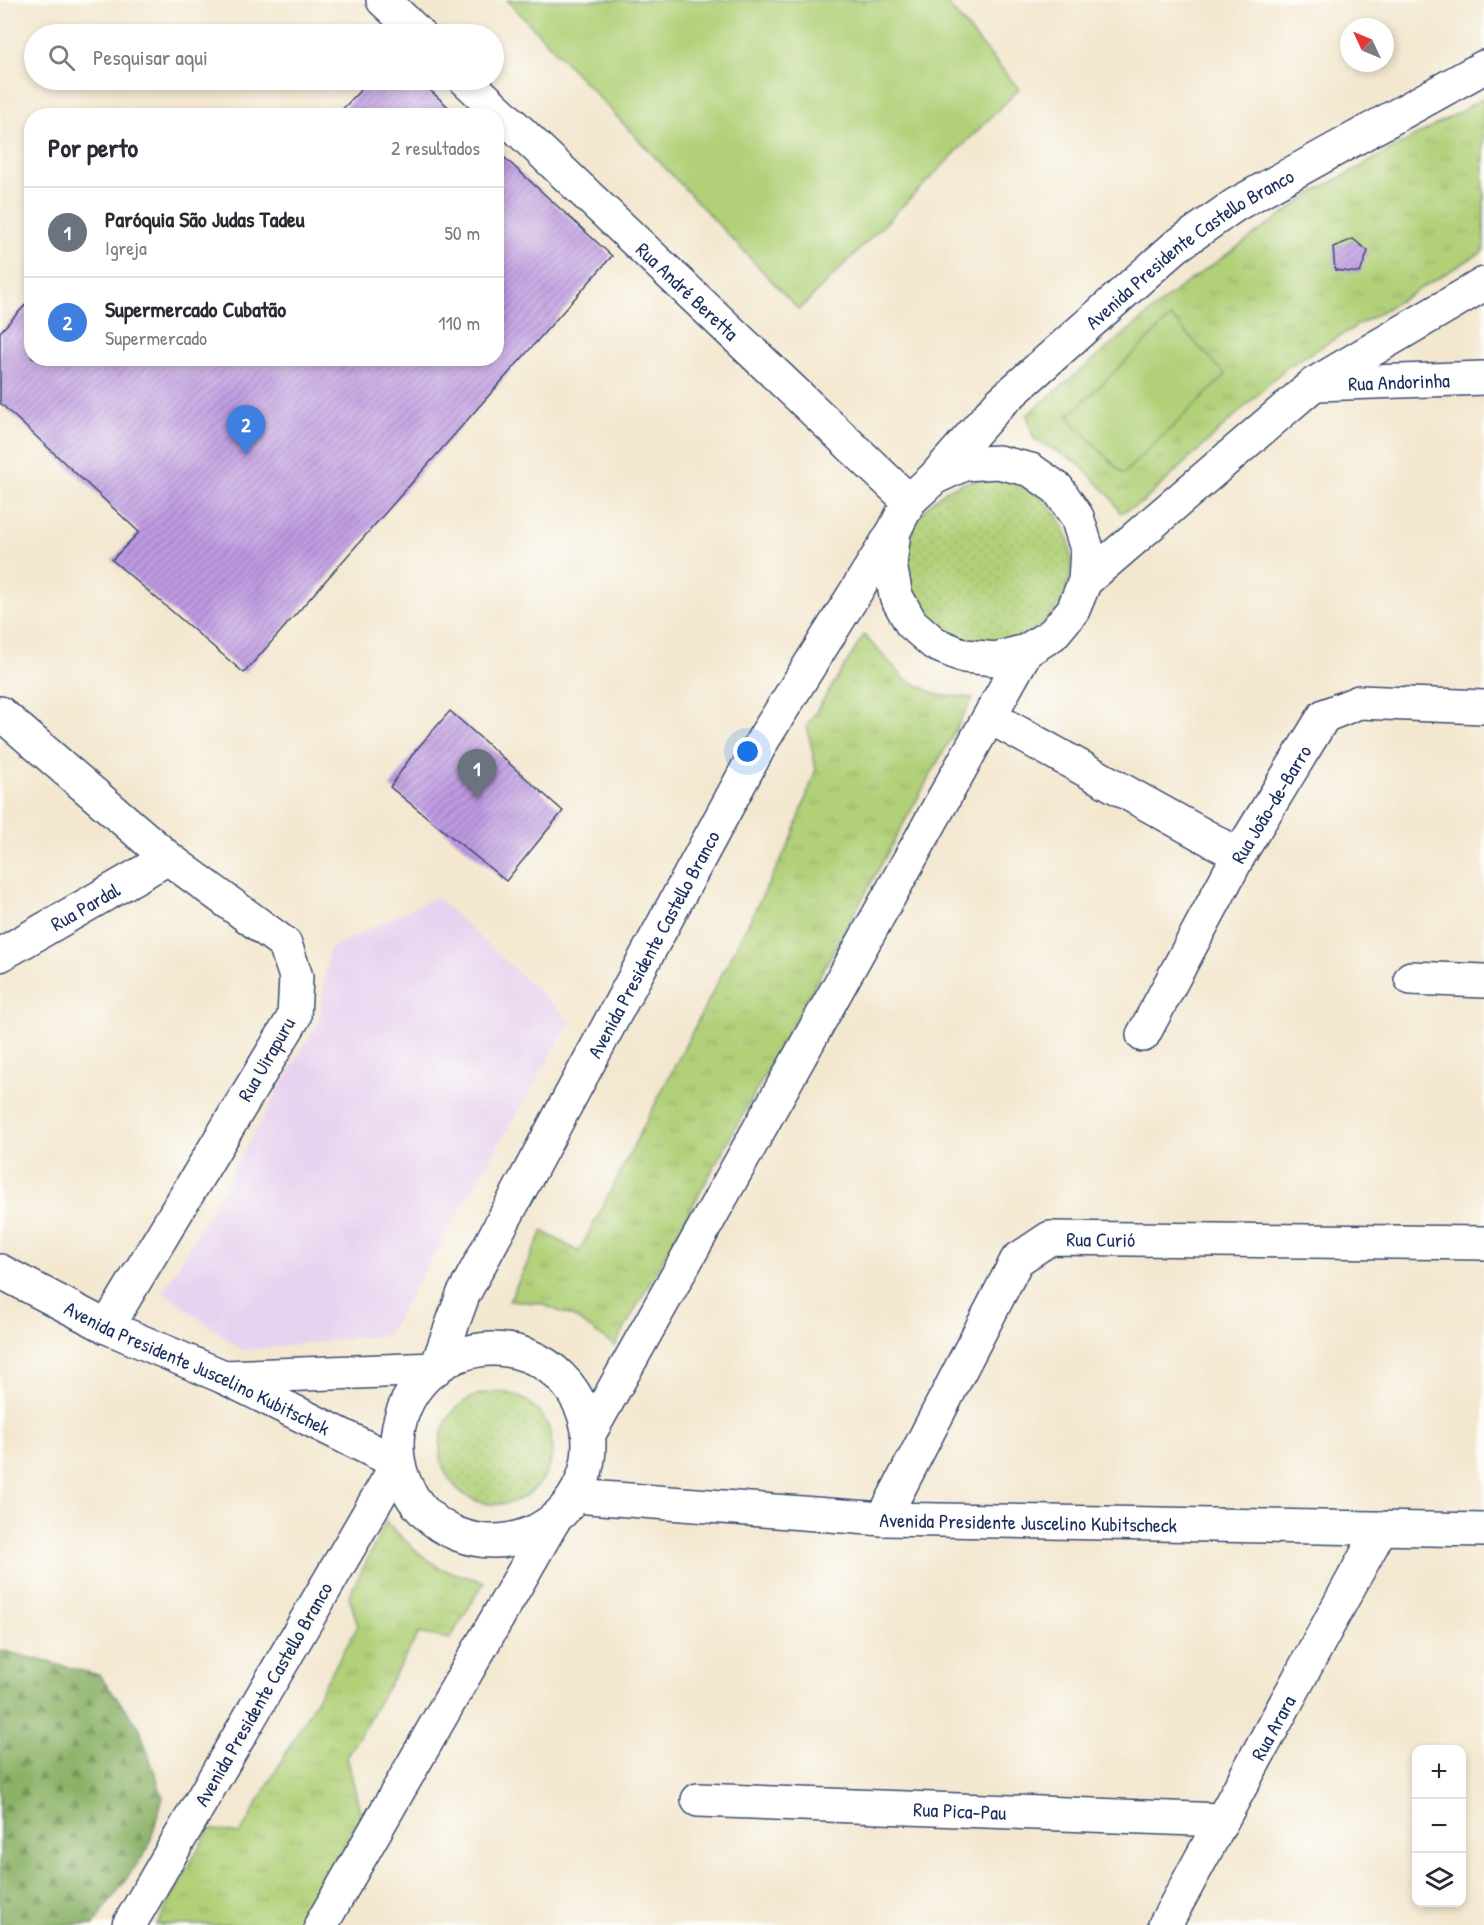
<!DOCTYPE html>
<html lang="pt">
<head>
<meta charset="utf-8">
<style>
	body { margin:0; font-family:"Patrick Hand",sans-serif; background:#f2f2f3; color:#2b2b33 }
	.controls { position:absolute; right:18px; bottom:18px; display:grid; overflow:hidden; border-radius:12px; box-shadow:0 3px 9px #0003 }
	.controls button { width:54px; height:54px; display:grid; place-items:center; padding:0; border:0; border-bottom:2px solid #e1e1e2; background:#fff; color:#2b2b33; font:30px sans-serif }
	.compass { position:absolute; left:1340px; top:18px; width:54px; height:54px; border-radius:50%; background:#fff; box-shadow:0 3px 9px #0003; rotate:314deg }
	.you { position:absolute; left:748px; top:752px; width:21px; height:21px; margin:-15px; border:4px solid #fff; border-radius:50%; background:#1a73e8; box-shadow:0 0 0 9px #1a73e833 }
	.badge { display:grid; place-items:center; width:39px; height:39px; border-radius:50%; background:#0f766e; color:#fff; font-size:20px; font-weight:700 }
	.pin { position:absolute; translate:-50% -50px; filter:drop-shadow(0 2px 3px #0008) }
	.pin::after { content:''; position:absolute; top:32px; width:21px; height:18px; background:inherit; clip-path:polygon(0 0,100% 0,50% 100%) }
	.list { margin:0; padding:0; list-style:none }
	h2 { display:flex; justify-content:space-between; align-items:center; height:78px; margin:0; padding:0 24px; font-size:26px }
	h2 small { font-size:20px; font-weight:400; color:#7c7c81 }
	.list li { display:grid; grid-template-columns:39px 1fr auto; gap:18px; align-items:center; box-sizing:border-box; height:90px; padding:0 24px; border-top:2px solid #e1e1e2 }
	.list b { display:block; font-size:22px; white-space:nowrap }
	.list p { margin:0; font-size:20px; white-space:nowrap; color:#7c7c81 }
	.list em { font-size:20px; font-style:normal; color:#7c7c81 }
	.icon { flex:none; width:33px; height:33px; fill:none; stroke:currentColor; stroke-width:2; stroke-linecap:round; stroke-linejoin:round }
	.map { position:relative; flex:none; width:1484px; height:1925px; overflow:hidden }
	.search { position:absolute; background:#fff; box-shadow:0 3px 9px #0003; left:24px; top:24px; width:480px; height:66px; display:flex; align-items:center; gap:15px; box-sizing:border-box; padding:0 21px; border-radius:33px; color:#7c7c81; font-size:22px }
	.panel { position:absolute; background:#fff; box-shadow:0 3px 9px #0003; left:24px; top:108px; width:480px; height:258px; border-radius:24px }
	.map>svg:first-child { display:block }
	.built { fill:#e7d2ef }
	.grass { fill:url(#grass-dots); stroke:#66806b; stroke-width:1.5 }
	.forest { fill:url(#forest-firs); stroke:#547063; stroke-width:1.5 }
	.park { fill:url(#park-tufts); stroke:#66806b; stroke-width:1.5 }
	.garden { fill:#b1d078; stroke:#66806b; stroke-width:1.5 }
	.building { fill:url(#building-hatch) }
	.lines { fill:none; stroke-linecap:round; stroke-linejoin:round }
	.minor-casing { stroke:#3b4b6f; stroke-width:36 }
	.minor { stroke:#fff; stroke-width:33 }
	.labels { text-anchor:middle; dominant-baseline:central; stroke-width:6; stroke-linejoin:round; paint-order:stroke }
	.street-label { font-size:20px; fill:#1b2f5e; stroke:#fdfcf7 }
</style>
</head>
<body>
<div class="map">
<svg width="1484" height="1925" viewBox="0 0 1484 1925">
	<defs>
		<pattern id="grass-dots" width="8" height="8" patternUnits="userSpaceOnUse" patternTransform="scale(1.5)"><rect width="8" height="8" fill="#b1d078"/><path d="M2 2h.1M6 6h.1" fill="none" stroke="#98b36a" stroke-width="1.8" stroke-linecap="round"/></pattern>
		<pattern id="forest-firs" width="22" height="20" patternUnits="userSpaceOnUse" patternTransform="scale(1.5)"><rect width="22" height="20" fill="#8cb268"/><path d="M5 1l3.5 6h-7zM16 11l3.5 6h-7z" fill="#729159"/></pattern>
		<pattern id="park-tufts" width="24" height="20" patternUnits="userSpaceOnUse" patternTransform="scale(1.5)"><rect width="24" height="20" fill="#b1d078"/><path d="M3 7l-1-3M5 7V3M7 7l1-3M15 17l-1-3M17 17v-4M19 17l1-3" fill="none" stroke="#98b36a"/></pattern>
		<pattern id="building-hatch" width="6" height="6" patternUnits="userSpaceOnUse" patternTransform="scale(1.5)"><rect width="6" height="6" fill="#be9ae1"/><path d="M-1 1l2-2M0 6l6-6M5 7l2-2" fill="none" stroke="#9a7eba"/></pattern>
	</defs>
	<rect width="100%" height="100%" fill="#fdfcf7"/>
	<filter id="ink" filterUnits="userSpaceOnUse"><feTurbulence type="fractalNoise" baseFrequency=".0167" numOctaves="2"/><feDisplacementMap in="SourceGraphic" scale="12" xChannelSelector="R" yChannelSelector="G"/><feConvolveMatrix kernelMatrix="1 2 1 2 8 2 1 2 1" color-interpolation-filters="sRGB"/></filter>
	<filter id="wash" filterUnits="userSpaceOnUse"><feTurbulence type="fractalNoise" baseFrequency=".008" numOctaves="4" result="noise"/><feDisplacementMap in="SourceGraphic" scale="24" xChannelSelector="R" yChannelSelector="G"/><feGaussianBlur stdDeviation="1.35" result="paint"/><feColorMatrix in="noise" values="0 0 0 0 0 0 0 0 0 0 0 0 0 0 0 0 0 1.4 0 .05"/><feComposite in="paint" operator="in"/></filter>
	<g filter="url(#wash)">
		<rect width="100%" height="100%" fill="#f3e7cf"/>
		<!-- built -->
		<polygon class="built" points="436,897 571,1021 387,1335 242,1350 163,1292 319,1020 329,949"/>
		<!-- grass -->
		<g class="grass">
			<circle cx="989" cy="561" r="82"/>
			<circle cx="496" cy="1448" r="56"/>
		</g>
		<!-- forest -->
		<polygon class="forest" points="0,1650 99,1675 139,1727 163,1797 148,1849 93,1925 0,1925"/>
		<!-- park -->
		<g class="park">
			<polygon points="1484,98 1484,251 1287,367 1143,502 1120,513 1111,497 1077,462 1034,439 1027,415 1178,289 1313,193"/>
			<polygon points="864,635 905,679 938,695 973,698 615,1346 574,1317 539,1303 509,1301 543,1231 579,1252 792,838 816,769 807,726"/>
			<polygon points="386,1522 414,1549 441,1569 484,1582 450,1639 419,1633 347,1756 361,1816 298,1925 157,1925 209,1829 240,1834 358,1626 349,1596"/>
		</g>
		<!-- garden -->
		<g class="garden">
			<polygon points="507,0 944,0 1019,89 799,310"/>
			<polygon points="1171,317 1226,375 1123,474 1068,417"/>
		</g>
		<g id="blocks">
			<!-- building -->
			<g class="building">
				<polygon points="370,80 419,80 458,116 336,116"/>
				<polygon points="496,150 612,256 244,673 112,560 139,532 0,403 0,332 32,298 32,358 496,358"/>
				<polygon points="1353,239 1368,251 1360,273 1335,270 1333,247"/>
				<polygon points="450,711 563,811 506,881 390,787 415,751"/>
			</g>
		</g>
	</g>
	<g filter="url(#ink)">
		<use href="#blocks" fill-opacity="0" stroke="#3b4b6f" stroke-width="1.5"/>
		<g class="lines">
			<defs>
				<g id="minor">
					<polyline points="383,0 419,34"/>
					<path id="s1" d="M466,80L909,501"/>
					<path id="s2" d="M1318,384L1484,378"/>
					<path id="s3" d="M934,478L964,464L998,462L1031,470L1058,489L1077,517L1087,549L1085,581L1073,610L1053,634L1026,651L996,659L964,656L935,644L911,623L896,596L890,564L894,531L909,501L934,478L1000,403L1175,247L1235,205L1484,67"/>
					<polyline points="1085,581 1314,384 1484,284"/>
					<polyline points="0,713 168,858 285,944 296,977 294,1017 107,1327"/>
					<polyline points="990,717 1239,855"/>
					<path id="s4" d="M0,955L168,858"/>
					<polyline points="1411,978 1484,981"/>
					<path id="s5" d="M1143,1035L1239,855L1324,716L1359,702L1484,707"/>
					<path id="s6" d="M0,1271L107,1327L224,1377L398,1463L129,1925"/>
					<circle cx="493" cy="1445" r="96"/>
					<path id="s7" d="M224,1377L436,1369L463,1295L764,738L892,534"/>
					<polyline points="589,1434 1026,651"/>
					<path id="s8" d="M575,1496L883,1519L1484,1530"/>
					<path id="s9" d="M883,1519L1017,1260L1050,1238L1484,1243"/>
					<path id="s10" d="M698,1800L1222,1820"/>
					<polyline points="321,1925 553,1521"/>
					<path id="s11" d="M1165,1925L1381,1528"/>
				</g>
			</defs>
			<!-- minor casing -->
			<use href="#minor" class="minor-casing"/>
			<!-- minor -->
			<use href="#minor" class="minor"/>
		</g>
	</g>
	<g class="labels">
		<!-- street labels -->
		<g class="street-label">
			<text stroke="none"><textPath href="#s3" startOffset="964">Avenida Presidente Castello Branco</textPath></text>
			<text stroke="none"><textPath href="#s1" startOffset="306">Rua André Beretta</textPath></text>
			<text stroke="none"><textPath href="#s2" startOffset="81">Rua Andorinha</textPath></text>
			<text stroke="none"><textPath href="#s5" startOffset="264">Rua João-de-Barro</textPath></text>
			<text stroke="none"><textPath href="#s4" startOffset="98">Rua Pardal</textPath></text>
			<text stroke="none"><textPath href="#s7" startOffset="690">Avenida Presidente Castello Branco</textPath></text>
			<text transform="translate(266 1059) rotate(-60)">Rua Uirapuru</text>
			<text stroke="none"><textPath href="#s9" startOffset="382">Rua Curió</textPath></text>
			<text stroke="none"><textPath href="#s6" startOffset="220">Avenida Presidente Juscelino Kubitschek</textPath></text>
			<text stroke="none"><textPath href="#s8" startOffset="454">Avenida Presidente Juscelino Kubitscheck</textPath></text>
			<text transform="translate(263 1694) rotate(-60)">Avenida Presidente Castello Branco</text>
			<text stroke="none"><textPath href="#s11" startOffset="225">Rua Arara</textPath></text>
			<text stroke="none"><textPath href="#s10" startOffset="262">Rua Pica-Pau</textPath></text>
		</g>
	</g>
</svg>
<div class="controls">
<button>+</button>
<button>−</button>
<button><svg class="icon" aria-label="layers" viewBox="0 0 24 24"><path d="M12 4l9 5-9 5-9-5zM3 14l9 5 9-5"/></svg></button>
</div>
<svg class="compass" viewBox="-18 -18 36 36"><path d="M0-13l5 13h-10z" fill="#e53935"/><path d="M0 13l5-13h-10z" fill="#7c7c81"/></svg>
<div class="you"></div>
<div class="pin badge" style="left:477px;top:799px;background:#6b7280">1</div>
<div class="pin badge" style="left:246px;top:455px;background:#3f7fe0">2</div>
<div class="search"><svg class="icon" aria-label="search" viewBox="0 0 24 24"><circle cx="10" cy="10" r="6"/><path d="M15 15l6 6"/></svg>Pesquisar aqui</div>
<section class="panel">
<h2>Por perto<small>2 resultados</small></h2>
<ul class="list">
<li><span class="badge" style="background:#6b7280">1</span><div><b>Paróquia São Judas Tadeu</b><p>Igreja</p></div><em>50 m</em></li>
<li><span class="badge" style="background:#3f7fe0">2</span><div><b>Supermercado Cubatão</b><p>Supermercado</p></div><em>110 m</em></li>
</ul>
</section>
</div>
</body>
</html>
